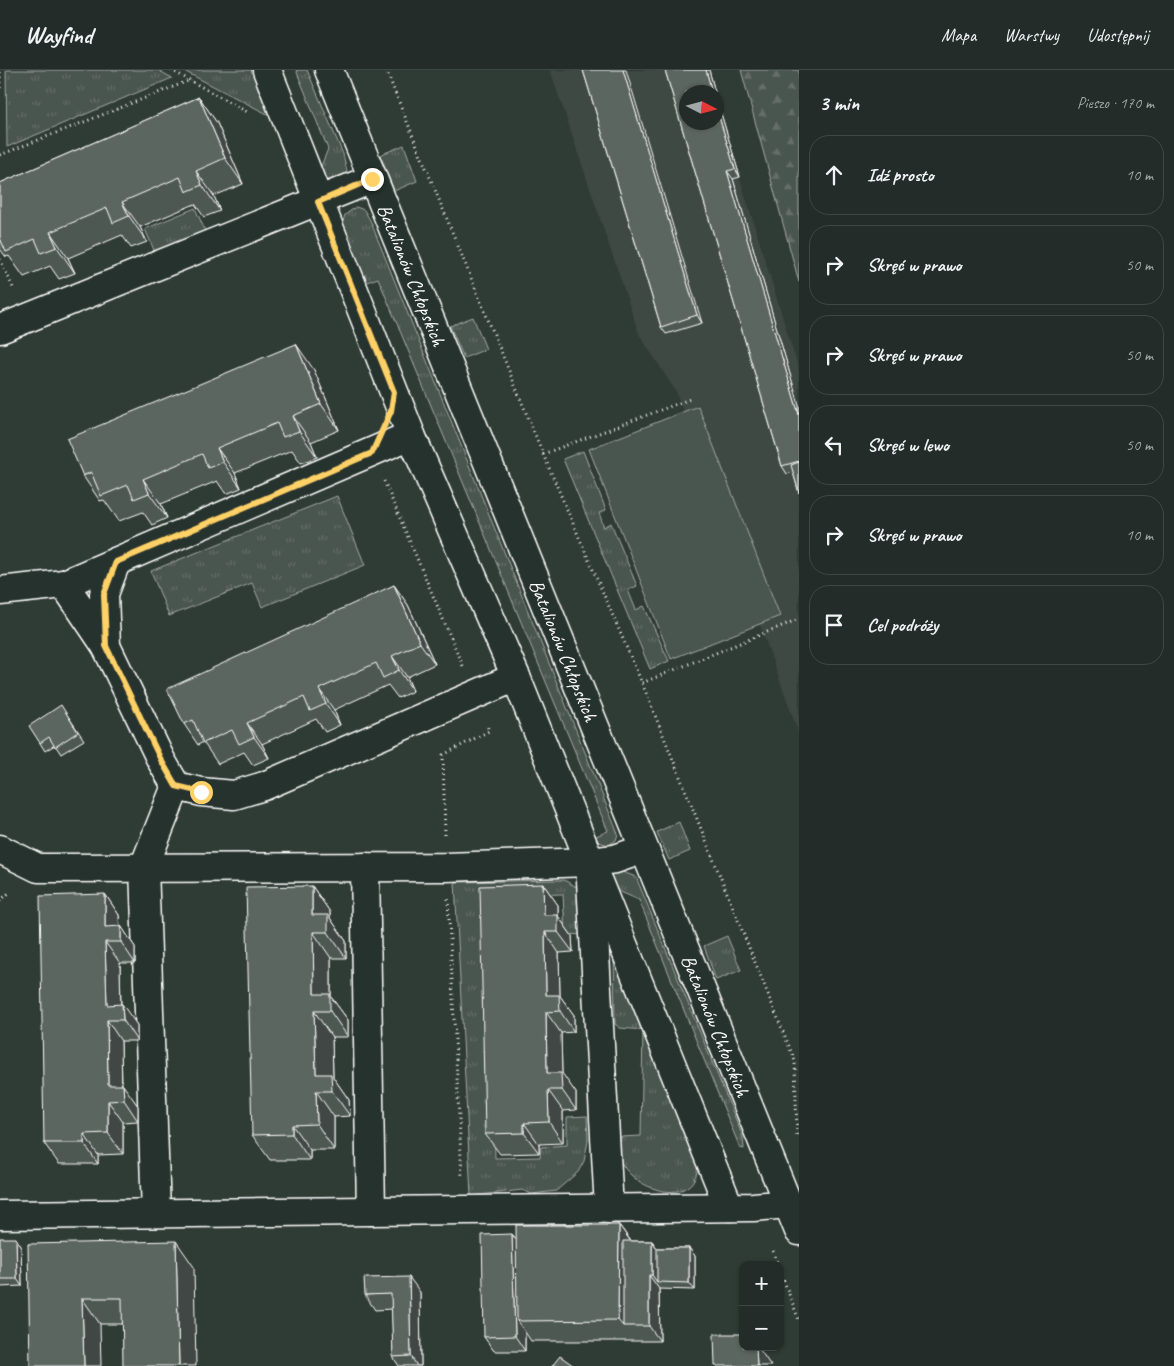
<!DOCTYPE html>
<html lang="pl">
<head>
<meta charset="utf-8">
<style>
	body { margin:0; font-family:Caveat,sans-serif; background:#2b3430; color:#f1f3f6 }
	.controls { position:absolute; right:15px; bottom:15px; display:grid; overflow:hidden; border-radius:10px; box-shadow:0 1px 4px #0004 }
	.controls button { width:45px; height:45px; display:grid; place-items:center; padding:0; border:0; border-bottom:1px solid #404845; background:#232c28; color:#f1f3f6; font:25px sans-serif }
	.compass { position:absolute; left:679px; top:15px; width:45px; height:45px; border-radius:50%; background:#232c28; box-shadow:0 1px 4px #0004; rotate:96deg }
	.stop { position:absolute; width:15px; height:15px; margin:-11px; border:4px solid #ffd166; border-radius:50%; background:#fff }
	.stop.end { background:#ffd166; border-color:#fff; box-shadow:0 1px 5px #0008 }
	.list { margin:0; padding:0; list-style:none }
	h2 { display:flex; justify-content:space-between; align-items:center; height:65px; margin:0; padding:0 20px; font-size:21px }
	h2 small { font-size:16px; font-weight:400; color:#a3a7a8 }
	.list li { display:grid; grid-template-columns:32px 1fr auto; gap:15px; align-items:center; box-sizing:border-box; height:80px; margin:0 10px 10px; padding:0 10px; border:1px solid #404845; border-radius:20px }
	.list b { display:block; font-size:19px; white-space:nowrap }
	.list em { font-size:16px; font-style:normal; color:#a3a7a8 }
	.icon { flex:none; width:28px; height:28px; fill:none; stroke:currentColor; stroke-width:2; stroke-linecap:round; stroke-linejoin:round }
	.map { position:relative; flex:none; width:799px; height:1296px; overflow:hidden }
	header { display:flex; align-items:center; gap:30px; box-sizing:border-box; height:70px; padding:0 25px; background:#232c28; border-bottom:1px solid #404845 }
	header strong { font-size:24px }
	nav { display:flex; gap:28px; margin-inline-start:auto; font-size:18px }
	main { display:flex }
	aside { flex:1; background:#232c28 }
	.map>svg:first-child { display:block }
	.built { fill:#3c4842 }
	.grass { fill:url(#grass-tufts); stroke:#a4aaa7 }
	.forest { fill:url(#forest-firs); stroke:#a4aaa7 }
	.garden { fill:#4a544f; stroke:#a4aaa7 }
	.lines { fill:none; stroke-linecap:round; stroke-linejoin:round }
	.minor-casing { stroke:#fff; stroke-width:31 }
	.path { stroke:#fff; stroke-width:3; stroke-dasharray:1 4; stroke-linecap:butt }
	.minor { stroke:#26332d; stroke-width:28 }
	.wall { fill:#4e5853; stroke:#fff }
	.shaded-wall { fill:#404744; stroke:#fff }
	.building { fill:#5b6661; stroke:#fff }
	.route { stroke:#ffd166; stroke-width:6 }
	.labels { text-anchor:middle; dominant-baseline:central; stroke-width:4.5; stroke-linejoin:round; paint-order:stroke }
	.street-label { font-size:20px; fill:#fff; stroke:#26332d }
</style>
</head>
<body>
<header>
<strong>Wayfind</strong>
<nav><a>Mapa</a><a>Warstwy</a><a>Udostępnij</a></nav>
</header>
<main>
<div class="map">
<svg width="799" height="1296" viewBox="0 0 799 1296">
	<defs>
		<pattern id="grass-tufts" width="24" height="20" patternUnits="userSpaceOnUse" patternTransform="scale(1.25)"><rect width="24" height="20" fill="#4a544f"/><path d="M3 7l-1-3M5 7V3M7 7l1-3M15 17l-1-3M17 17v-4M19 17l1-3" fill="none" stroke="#656e69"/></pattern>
		<pattern id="forest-firs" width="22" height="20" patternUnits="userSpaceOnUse" patternTransform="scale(1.25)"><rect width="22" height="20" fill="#4a544f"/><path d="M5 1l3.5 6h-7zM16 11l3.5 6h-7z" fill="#656e69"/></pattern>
	</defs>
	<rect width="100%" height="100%" fill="#2f3b35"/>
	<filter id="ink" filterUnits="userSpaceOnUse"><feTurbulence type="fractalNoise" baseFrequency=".02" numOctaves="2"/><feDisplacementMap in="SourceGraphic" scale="10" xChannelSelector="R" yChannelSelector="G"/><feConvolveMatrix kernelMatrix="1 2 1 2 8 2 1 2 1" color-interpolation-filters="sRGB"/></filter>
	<g filter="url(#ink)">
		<!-- built -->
		<polygon class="built" points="550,0 706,0 686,22 686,52 716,52 717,34 799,300 799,664 676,322 639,264"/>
		<!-- grass -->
		<g class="grass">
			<polygon points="6,0 158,0 172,8 7,77"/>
			<polygon points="182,0 255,0 273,47"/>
			<polygon points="296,0 307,0 343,84 347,101 338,112 331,115 320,108 319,101 328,79"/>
			<polygon points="404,75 417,111 394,121 380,85"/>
			<polygon points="356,137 364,140 370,150 618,764 616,770 609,775 595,771 594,767 608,761 378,208 364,213 342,154 345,145"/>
			<polygon points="195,138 207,165 157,187 145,159"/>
			<polygon points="473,247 486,279 464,288 450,256"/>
			<polygon points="583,381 606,440 599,443 604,457 611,453 637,516 628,520 636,540 644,536 669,591 650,599 563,389"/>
			<polygon points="337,426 365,495 262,537 252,513 169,546 151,501"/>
			<polygon points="679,752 690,781 669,790 657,762"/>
			<polygon points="620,801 636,807 743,1067 744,1079 740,1078 639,830 609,817 608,805"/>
			<polygon points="564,810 580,819 585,865 565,864 563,824 489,826 495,1088 540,1087 541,1077 567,1075 567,1047 587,1046 588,1071 584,1091 578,1102 556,1121 532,1124 522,1120 471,1126 455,812"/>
			<polygon points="727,866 741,900 716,910 704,876"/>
			<path d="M614,882L698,1088C702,1153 601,1111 620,1067L641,1066L643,960L620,958L615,954Z"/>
		</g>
		<!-- forest -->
		<polygon class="forest" points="741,0 799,0 799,212"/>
		<!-- garden -->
		<polygon class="garden" points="698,336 780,546 671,589 589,379"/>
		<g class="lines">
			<defs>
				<g id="minor">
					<polyline points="267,0 411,365 516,607 590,792 609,1139"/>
					<path id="s1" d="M329,0L799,1161"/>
					<polyline points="0,259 372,109"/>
					<polyline points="64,514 106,576 161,690 176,716 144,797 156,1143"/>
					<polyline points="0,521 64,514 411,365"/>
					<polyline points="106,576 104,524 116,492"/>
					<polyline points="176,716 201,722 234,725 264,716 516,607"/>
					<polyline points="0,779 38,798 446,797 590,792 615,789 644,779"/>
					<polyline points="365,797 371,1141"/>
					<polyline points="598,812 729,1137"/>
					<polyline points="0,1145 753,1137 789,1134"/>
				</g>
			</defs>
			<!-- minor casing -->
			<use href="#minor" class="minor-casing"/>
			<!-- path -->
			<g class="path">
				<polyline points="171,0 249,43"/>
				<polyline points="386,0 543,384 642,613 795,991 797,1065"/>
				<polyline points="0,18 0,0"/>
				<polyline points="0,85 191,10"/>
				<polyline points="0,189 14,220"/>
				<polyline points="543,384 690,329"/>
				<polyline points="384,411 463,596"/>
				<polyline points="642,613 799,549"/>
				<polyline points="445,765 443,685 489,661 487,655"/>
				<polyline points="448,829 462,1107"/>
				<polyline points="0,831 11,821"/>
				<polyline points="773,1181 778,1195"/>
				<polyline points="780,1201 799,1250"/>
			</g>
			<!-- minor -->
			<use href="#minor" class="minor"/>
		</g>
		<!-- wall -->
		<g class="wall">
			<polygon points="583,0 702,253 666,264 661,257"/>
			<polygon points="665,0 709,0 715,22 686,22 686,52 716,52 716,27 740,107 733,109 799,335 799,423 793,402 787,404 782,396"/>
			<polygon points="199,27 217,53 243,114 214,126 220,141 204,147 195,134 140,157 147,172 131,178 122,165 68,188 75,203 59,209 50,196 24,207 9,186 6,187 0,179 0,113"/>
			<polygon points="314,300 339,360 311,372 317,387 301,393 292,380 235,403 241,418 226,424 217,411 161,434 167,448 152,455 143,442 119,451 104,430 100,431 83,406"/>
			<polygon points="394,515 408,535 435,594 407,607 413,621 398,628 388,615 334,640 340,655 325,662 316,649 262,674 269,688 253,695 244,682 218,694 203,672 198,675 184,654"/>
			<polygon points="66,643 84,670 61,684 55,675 45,681 40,673"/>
			<polygon points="543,814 558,835 558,846 572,866 573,882 559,883 560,926 574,945 574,962 561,963 562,1004 576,1023 576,1040 563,1041 563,1073 539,1074 539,1083 500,1084 485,1064"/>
			<polygon points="312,816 330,842 330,848 346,871 346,888 331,888 331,927 348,950 348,967 332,967 333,1007 349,1030 350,1046 334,1047 334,1080 310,1080 310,1090 270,1090 252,1065"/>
			<polygon points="105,824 119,845 120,856 121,856 135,877 135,893 120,893 121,934 137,955 137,971 121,971 122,1015 138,1036 138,1051 123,1052 123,1084 98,1085 98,1094 59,1094 44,1073"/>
			<polygon points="619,1155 631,1171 652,1171 657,1178 689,1178 695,1186 695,1220 659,1219 660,1271 531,1271 525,1262 525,1281 494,1281 484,1267 512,1164 516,1169"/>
			<polygon points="0,1168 21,1176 22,1216 0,1217"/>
			<polygon points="28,1174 194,1197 122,1254 100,1254"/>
			<polygon points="420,1222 421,1296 399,1296 393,1287 392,1239 375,1240 365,1225"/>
		</g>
		<!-- shaded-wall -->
		<g class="shaded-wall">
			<polygon points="623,0 626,0 702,253 697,245"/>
			<polygon points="706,0 709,0 715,22 712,22"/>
			<polygon points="199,27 217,53 243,114 225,88"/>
			<polygon points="716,27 740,107 735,99 716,37"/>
			<polygon points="196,101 214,126 220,141 202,115"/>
			<polygon points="727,101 733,109 799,335 799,345"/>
			<polygon points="122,132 140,157 147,172 129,146"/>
			<polygon points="50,162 68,188 75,203 57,177"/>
			<polygon points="296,274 314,300 339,360 321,334"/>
			<polygon points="293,346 311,372 317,387 299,361"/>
			<polygon points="217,378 235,403 241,418 223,392"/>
			<polygon points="143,409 161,434 167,448 149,423"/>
			<polygon points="394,515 408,535 435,594 420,573"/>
			<polygon points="392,586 407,607 413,621 399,600"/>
			<polygon points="319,619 334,640 340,655 326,634"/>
			<polygon points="247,653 262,674 269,688 254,667"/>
			<polygon points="543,814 558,835 558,846 572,866 573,882 558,862 544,845"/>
			<polygon points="312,816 330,842 330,848 346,871 346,888 328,862 312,845"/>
			<polygon points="105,824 119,845 120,872 105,857"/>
			<polygon points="121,856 135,877 135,893 121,872"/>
			<polygon points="313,862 331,888 331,927 348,950 348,967 330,941 314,924"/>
			<polygon points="545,862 559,883 560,926 574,945 574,962 560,941 546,925"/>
			<polygon points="105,872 120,893 121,950 107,935"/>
			<polygon points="122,934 137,955 137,971 123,950"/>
			<polygon points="314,941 332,967 333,1007 349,1030 350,1046 332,1021 316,1004"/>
			<polygon points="546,942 561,963 562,1003 576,1023 576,1040 562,1020 547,1003"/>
			<polygon points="107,950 121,971 122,1030 108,1015"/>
			<polygon points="123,1015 138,1036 138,1051 124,1030"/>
			<polygon points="548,1020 563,1041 563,1073 549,1052"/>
			<polygon points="316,1021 334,1047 334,1080 317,1054"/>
			<polygon points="108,1031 123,1052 123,1084 108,1063"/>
			<polygon points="524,1053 539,1074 539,1083 524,1063"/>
			<polygon points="292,1055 310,1080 310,1090 292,1064"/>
			<polygon points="84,1064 98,1085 98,1094 84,1073"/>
			<polygon points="619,1155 634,1176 623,1256 618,1250"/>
			<polygon points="512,1164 523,1179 517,1251 525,1262 525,1281 515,1266"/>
			<polygon points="16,1168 21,1176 22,1216 17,1209"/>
			<polygon points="176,1171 194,1197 196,1296 179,1296"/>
			<polygon points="652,1171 662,1186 657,1212 652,1205"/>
			<polygon points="689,1178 695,1186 695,1220 689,1213"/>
			<polygon points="649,1205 659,1219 660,1271 649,1256"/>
			<polygon points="409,1207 420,1222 421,1296 417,1296 411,1286"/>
			<polygon points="82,1228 100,1254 101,1296 84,1296"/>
			<polygon points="756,1277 758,1277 771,1296 757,1296"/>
		</g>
		<!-- building -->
		<g class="building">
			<polygon points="583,0 623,0 697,245 661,257"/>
			<polygon points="665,0 706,0 712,22 686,22 686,52 716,52 716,37 735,99 727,101 799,345 799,391 782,396"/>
			<polygon points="199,27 225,88 196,101 202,115 186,122 180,107 122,132 129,146 113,153 107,138 50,162 57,177 41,183 35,169 6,182 0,168 0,113"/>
			<polygon points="296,274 321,334 293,346 299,361 283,367 277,353 217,378 223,392 208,398 202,384 143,409 149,423 134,429 128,415 101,426 91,402 83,406 67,369"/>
			<polygon points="799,392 799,423 791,395"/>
			<polygon points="394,515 420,573 392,586 399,600 383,608 376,593 319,619 326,634 310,641 304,627 247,653 254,667 239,674 232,660 203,673 193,650 184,654 167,619"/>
			<polygon points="61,635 78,662 55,677 49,667 40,673 29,656"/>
			<polygon points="543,814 544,845 558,845 558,862 545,862 546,925 559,925 560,941 546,942 547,1003 561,1003 562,1020 548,1020 549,1052 524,1053 524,1063 485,1064 480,816"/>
			<polygon points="312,816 312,845 328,845 328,862 313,862 314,924 330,924 330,941 314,941 316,1004 331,1004 332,1021 316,1021 317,1054 292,1055 292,1064 252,1065 246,817"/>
			<polygon points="105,824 105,857 121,856 121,872 105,872 107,935 122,934 123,950 107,950 108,1015 123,1015 124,1030 108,1031 108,1063 84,1064 84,1073 44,1073 40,826"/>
			<polygon points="516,1155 619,1155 618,1250 517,1251"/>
			<polygon points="512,1164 515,1266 484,1267 482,1165"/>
			<polygon points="0,1168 16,1168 17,1209 0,1209"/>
			<polygon points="176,1171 179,1296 123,1296 122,1228 82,1228 84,1296 30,1296 28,1174"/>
			<polygon points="623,1171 652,1171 652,1205 649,1205 649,1256 623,1256"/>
			<polygon points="657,1178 689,1178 689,1213 657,1212"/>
			<polygon points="409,1207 411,1286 393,1287 391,1224 365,1225 364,1208"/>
			<polygon points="714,1264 743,1264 743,1277 756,1277 757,1296 715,1296"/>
			<polygon points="560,1286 574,1296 552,1296"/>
		</g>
	</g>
	<g class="lines" filter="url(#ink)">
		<!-- route -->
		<polyline class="route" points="201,722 176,716 161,690 106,576 104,524 116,492 372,383 391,341 394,322 318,132 372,109"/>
	</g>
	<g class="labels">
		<!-- street labels -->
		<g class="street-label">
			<text stroke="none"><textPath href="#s1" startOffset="221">Batalionów Chłopskich</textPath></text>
			<text stroke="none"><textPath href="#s1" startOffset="626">Batalionów Chłopskich</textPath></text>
			<text stroke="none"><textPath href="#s1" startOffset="1031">Batalionów Chłopskich</textPath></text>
		</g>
	</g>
</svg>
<div class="controls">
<button>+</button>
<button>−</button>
</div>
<svg class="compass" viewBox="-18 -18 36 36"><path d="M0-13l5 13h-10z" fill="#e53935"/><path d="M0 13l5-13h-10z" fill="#a3a7a8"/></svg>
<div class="stop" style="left:201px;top:722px"></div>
<div class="stop end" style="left:372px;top:109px"></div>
</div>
<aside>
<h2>3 min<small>Pieszo · 170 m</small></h2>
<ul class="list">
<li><svg class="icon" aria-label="ahead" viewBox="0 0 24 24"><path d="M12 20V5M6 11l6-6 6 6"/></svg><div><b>Idź prosto</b></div><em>10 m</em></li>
<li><svg class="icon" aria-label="right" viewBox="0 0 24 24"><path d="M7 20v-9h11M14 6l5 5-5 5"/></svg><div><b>Skręć w prawo</b></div><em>50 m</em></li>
<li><svg class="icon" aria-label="right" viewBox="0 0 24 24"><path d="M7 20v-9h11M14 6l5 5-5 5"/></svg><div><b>Skręć w prawo</b></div><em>50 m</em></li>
<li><svg class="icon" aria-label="left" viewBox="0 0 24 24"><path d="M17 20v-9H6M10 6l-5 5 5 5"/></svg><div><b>Skręć w lewo</b></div><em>50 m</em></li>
<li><svg class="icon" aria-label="right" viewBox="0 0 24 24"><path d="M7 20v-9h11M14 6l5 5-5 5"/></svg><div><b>Skręć w prawo</b></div><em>10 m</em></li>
<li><svg class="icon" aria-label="arrive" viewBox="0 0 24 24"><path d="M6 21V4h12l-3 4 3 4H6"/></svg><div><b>Cel podróży</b></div></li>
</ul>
</aside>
</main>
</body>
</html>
